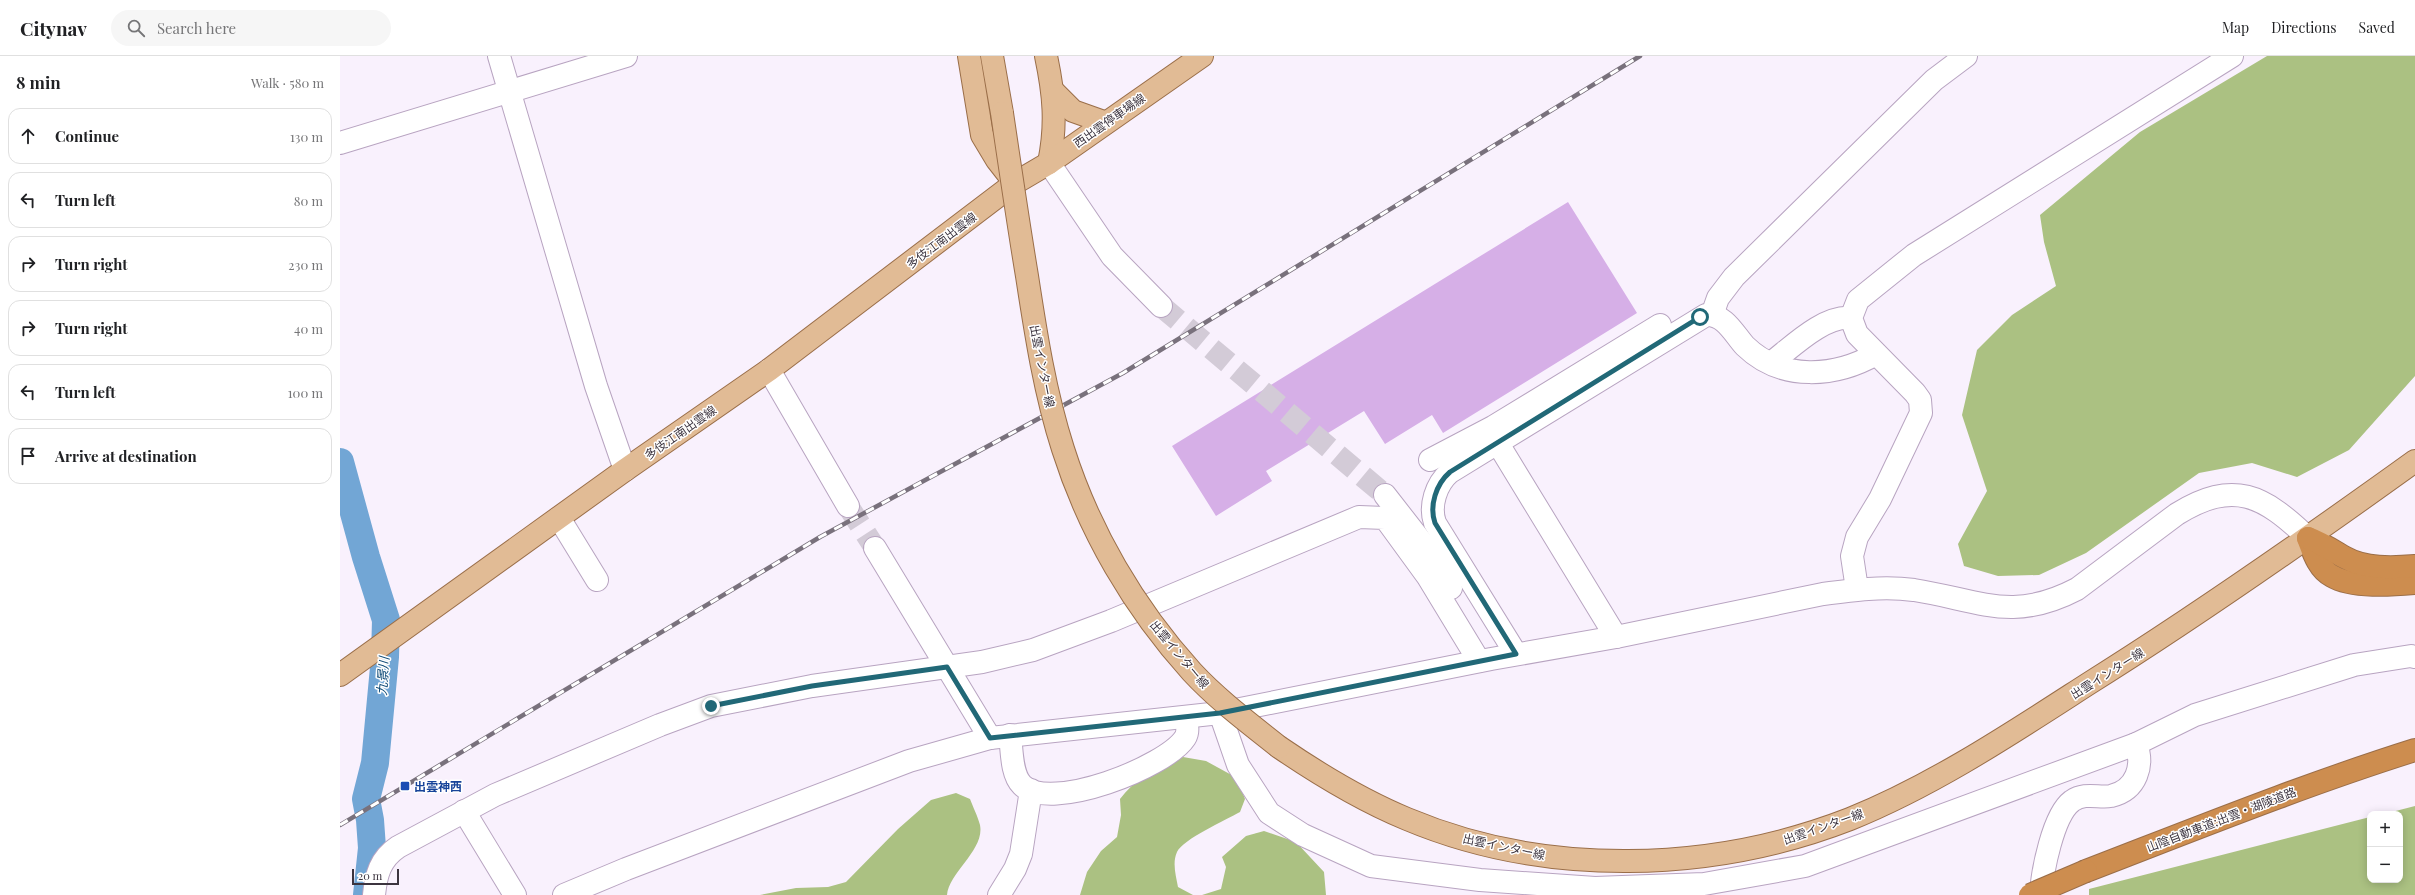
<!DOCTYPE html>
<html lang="en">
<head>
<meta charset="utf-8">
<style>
	body { margin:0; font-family:"Playfair Display","Noto Sans JP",serif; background:#f6f6f6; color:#202124 }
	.controls { position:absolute; right:12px; bottom:12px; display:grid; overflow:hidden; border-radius:8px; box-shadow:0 2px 10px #0003 }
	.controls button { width:36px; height:36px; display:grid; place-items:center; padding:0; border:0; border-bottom:1px solid #e0e0e0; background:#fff; color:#202124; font:20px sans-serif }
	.scale { position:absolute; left:12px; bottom:10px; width:47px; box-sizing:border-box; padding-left:4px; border:2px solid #3c343f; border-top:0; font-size:11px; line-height:14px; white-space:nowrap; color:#3c343f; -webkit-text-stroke:3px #fff; paint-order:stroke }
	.stop { position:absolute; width:12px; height:12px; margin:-9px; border:3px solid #216877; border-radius:50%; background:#fff }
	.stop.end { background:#216877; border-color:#fff; box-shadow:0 1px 4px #0008 }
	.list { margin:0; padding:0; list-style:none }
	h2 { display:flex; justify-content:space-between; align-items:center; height:52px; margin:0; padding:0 16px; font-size:17px }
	h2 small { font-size:13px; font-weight:400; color:#757577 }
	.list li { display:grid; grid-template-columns:26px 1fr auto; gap:12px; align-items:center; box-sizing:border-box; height:56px; margin:0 8px 8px; padding:0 8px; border:1px solid #e0e0e0; border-radius:12px }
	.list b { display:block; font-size:15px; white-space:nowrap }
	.list em { font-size:13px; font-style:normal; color:#757577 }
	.icon { flex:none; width:22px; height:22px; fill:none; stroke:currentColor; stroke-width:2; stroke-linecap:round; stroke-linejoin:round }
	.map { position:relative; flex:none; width:2075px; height:839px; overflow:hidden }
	header { display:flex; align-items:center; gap:24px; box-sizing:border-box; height:56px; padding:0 20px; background:#fff; border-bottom:1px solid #e0e0e0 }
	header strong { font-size:19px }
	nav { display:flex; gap:22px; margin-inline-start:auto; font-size:14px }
	.search { width:280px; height:36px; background:#f6f6f6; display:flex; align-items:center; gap:10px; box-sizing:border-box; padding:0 14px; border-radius:22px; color:#757577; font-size:15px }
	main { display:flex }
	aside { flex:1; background:#fff }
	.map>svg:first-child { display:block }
	.forest { fill:#abc182 }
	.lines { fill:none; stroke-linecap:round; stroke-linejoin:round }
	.river { stroke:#72a6d5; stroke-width:28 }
	.building { fill:#d6afe7 }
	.minor-tunnel { stroke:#d3cbd7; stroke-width:22; stroke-dasharray:22 11; stroke-linecap:butt }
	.minor-casing { stroke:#b8a4c1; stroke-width:24 }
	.major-casing { stroke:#9a6e49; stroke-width:24 }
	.highway-casing { stroke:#9a6e49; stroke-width:24 }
	.minor { stroke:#fff; stroke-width:22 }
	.major { stroke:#e1bb95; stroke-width:22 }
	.highway { stroke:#cd8d4f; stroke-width:22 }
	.rail-casing { stroke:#79717c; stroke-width:4.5 }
	.rail { stroke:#fff; stroke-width:3; stroke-dasharray:9; stroke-linecap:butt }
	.major-bridge-casing { stroke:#9a6e49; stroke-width:24; stroke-linecap:butt }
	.highway-bridge-casing { stroke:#9a6e49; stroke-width:24; stroke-linecap:butt }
	.major-bridge { stroke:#e1bb95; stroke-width:22 }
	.highway-bridge { stroke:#cd8d4f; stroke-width:22 }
	.route { stroke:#216877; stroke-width:5 }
	.transit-dot { fill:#1a4fb4; stroke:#fff; stroke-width:1.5 }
	.labels { text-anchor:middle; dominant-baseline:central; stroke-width:3; stroke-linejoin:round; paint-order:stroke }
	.street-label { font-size:12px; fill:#3c343f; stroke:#fff }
	.transit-label { font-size:12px; font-weight:bold; fill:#164399; stroke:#fff; text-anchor:start }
	.water-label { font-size:13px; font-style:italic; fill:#0e4a77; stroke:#fff }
</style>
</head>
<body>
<header>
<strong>Citynav</strong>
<div class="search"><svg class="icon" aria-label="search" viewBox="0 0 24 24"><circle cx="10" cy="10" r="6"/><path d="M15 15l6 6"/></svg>Search here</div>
<nav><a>Map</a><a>Directions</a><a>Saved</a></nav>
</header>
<main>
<aside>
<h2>8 min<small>Walk · 580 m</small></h2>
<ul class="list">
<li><svg class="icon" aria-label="ahead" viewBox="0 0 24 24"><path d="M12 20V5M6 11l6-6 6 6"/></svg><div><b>Continue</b></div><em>130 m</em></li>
<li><svg class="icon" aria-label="left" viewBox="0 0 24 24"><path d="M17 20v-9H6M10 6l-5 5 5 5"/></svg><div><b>Turn left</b></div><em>80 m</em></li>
<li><svg class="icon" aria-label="right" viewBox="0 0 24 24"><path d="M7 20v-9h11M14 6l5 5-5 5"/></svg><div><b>Turn right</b></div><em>230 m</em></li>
<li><svg class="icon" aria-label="right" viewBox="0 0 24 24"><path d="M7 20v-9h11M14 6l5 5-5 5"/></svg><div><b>Turn right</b></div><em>40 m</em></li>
<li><svg class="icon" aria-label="left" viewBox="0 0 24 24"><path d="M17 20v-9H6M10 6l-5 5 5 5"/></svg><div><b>Turn left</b></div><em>100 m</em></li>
<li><svg class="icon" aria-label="arrive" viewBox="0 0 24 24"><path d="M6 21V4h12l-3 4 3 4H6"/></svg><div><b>Arrive at destination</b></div></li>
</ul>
</aside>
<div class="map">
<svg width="2075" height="839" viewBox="0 0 2075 839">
	<rect width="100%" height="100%" fill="#f9f1fd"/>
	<!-- forest -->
	<g class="forest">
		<polygon points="1927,0 2075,0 2075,320 2009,394 1957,421 1912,407 1859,417 1746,497 1699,519 1658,520 1624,510 1618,488 1647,435 1622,359 1637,294 1672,259 1716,230 1704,186 1700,159 1800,76"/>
		<path d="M843,701L866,705L897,722L905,743L900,756C886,764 843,783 837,796C832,807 836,820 838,831L853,839H740L747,816L761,795L777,781L781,759L780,743C797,721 816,711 843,701Z"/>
		<path d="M616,737L630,743C633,751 638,761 640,769C645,794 609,816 607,839H420L456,832L488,831L506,826L558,773L591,744Z"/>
		<polygon points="2075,750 2075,839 1749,839 1749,833 2030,761 2030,824 2060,824 2060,758 2044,758"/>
		<polygon points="924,775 956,786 984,816 986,839 862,839 881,833 886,811 882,801 906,780"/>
	</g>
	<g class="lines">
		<!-- river -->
		<polyline class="river" points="0,406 26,501 46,564 45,601 35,707 26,743 30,764 32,792 27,839"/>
	</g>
	<!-- building -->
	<polygon class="building" points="1228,146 1297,257 1103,377 1092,359 1045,388 1024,355 926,415 932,425 876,460 832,390"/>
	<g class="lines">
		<!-- minor-tunnel -->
		<g class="minor-tunnel">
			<polyline points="821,250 1045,439"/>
			<polyline points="508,450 535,492"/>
		</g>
		<defs>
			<g id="minor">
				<polyline points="159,0 256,330 285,414"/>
				<polyline points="0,87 286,0"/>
				<polyline points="709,107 772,200 821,250"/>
				<polyline points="1372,259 1378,242 1394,221 1594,24 1626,0"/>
				<path d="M1431,307C1452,291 1484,259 1511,262"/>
				<polyline points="429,314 508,450"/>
				<polyline points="1157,386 1276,581"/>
				<polyline points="1090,404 1153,371 1320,269"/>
				<polyline points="1045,439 1095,503 1111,532"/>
				<polyline points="219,462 257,524"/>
				<polyline points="535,492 650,682"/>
				<polyline points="1517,533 1512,500 1517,481 1540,443 1581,357 1580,344 1575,337 1517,278 1511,262 1518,244 1574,199 1892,0"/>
				<path d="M1176,598L1095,467C1089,450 1096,428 1110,416L1366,259C1385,258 1394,278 1405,290C1442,326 1496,321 1536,298"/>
				<polyline points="880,657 898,709 929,757 963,779 1031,810 1140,824 1255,832 1364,828 1465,810 1796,688 1855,659 2014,609 2071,600 2075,601"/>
				<path d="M670,679C672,694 671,718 682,729C710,757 826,711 845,682C849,676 847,668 846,662"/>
				<polyline points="124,755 175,839"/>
				<path d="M34,839C36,819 40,803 58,791L155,739L320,669L371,650L472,630L642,606L693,594L771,565L1019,461L1045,462L1088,521L1139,605"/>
				<path d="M224,839L286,813L569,705L650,682L880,657L1151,603L1276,581L1483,538C1513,534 1543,530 1574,534C1639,544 1672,567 1737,533L1837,458C1894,423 1923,439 1968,482"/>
				<polyline points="659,839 675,813 681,798 691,734"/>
				<path d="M1701,839C1702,816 1713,759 1732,745C1745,736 1758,742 1771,740C1797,734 1804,709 1796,688"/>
			</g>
			<g id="major">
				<polyline points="629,0 642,79 657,104 675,127"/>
				<polyline points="652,0 662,57"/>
				<path d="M706,0C714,38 717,68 709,107"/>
				<polyline points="714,36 733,55 764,66"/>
				<polyline points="0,619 285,414 429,314 675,127 709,107 862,0"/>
				<path d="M939,691C980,719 1021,744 1067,763C1205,821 1371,817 1510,763C1594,729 1672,677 1748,628C1860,558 1968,482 2075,405"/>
			</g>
			<g id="highway">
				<path d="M1968,482C1973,495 1978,513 1992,520C2012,532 2053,529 2075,527"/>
				<path d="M1968,482C1981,487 1992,494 2004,501C2025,513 2052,512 2075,510"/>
				<path d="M1746,815C1855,773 1964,729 2075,694"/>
			</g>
		</defs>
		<!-- minor casing -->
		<use href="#minor" class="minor-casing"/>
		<!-- major casing -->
		<use href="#major" class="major-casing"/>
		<!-- highway casing -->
		<use href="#highway" class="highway-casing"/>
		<!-- minor -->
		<use href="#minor" class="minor"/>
		<!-- major -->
		<use href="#major" class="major"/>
		<!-- highway -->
		<use href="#highway" class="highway"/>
		<defs>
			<polyline id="rail" points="0,769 480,481 783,317 1300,0"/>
		</defs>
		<!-- rail casing -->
		<use href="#rail" class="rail-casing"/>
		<!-- rail -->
		<use href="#rail" class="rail"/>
		<defs>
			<path id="major-bridge" d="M662,57C670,111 678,166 687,220C696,279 705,337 723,393C749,475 794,552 852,616C878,644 909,667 939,691"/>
			<polyline id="highway-bridge" points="1690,839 1746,815"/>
		</defs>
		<!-- major-bridge casing -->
		<use href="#major-bridge" class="major-bridge-casing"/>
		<!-- highway-bridge casing -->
		<use href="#highway-bridge" class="highway-bridge-casing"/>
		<!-- major-bridge -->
		<use href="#major-bridge" class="major-bridge"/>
		<!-- highway-bridge -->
		<use href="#highway-bridge" class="highway-bridge"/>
	</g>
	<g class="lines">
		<!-- route -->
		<path class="route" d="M371,650L472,630L607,611L650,682L880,657L1176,598L1095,467C1089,450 1096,428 1110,416L1360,261"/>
	</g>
	<!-- markers -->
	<rect class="transit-dot" x="60" y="725" width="10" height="10" rx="2"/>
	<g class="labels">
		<!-- street labels -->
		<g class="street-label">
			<text transform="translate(769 64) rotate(-35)">西出雲停車場線</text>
			<text transform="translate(601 184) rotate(-37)">多伎江南出雲線</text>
			<text transform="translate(703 310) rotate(79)">出雲インター線</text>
			<text transform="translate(340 376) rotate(-35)">多伎江南出雲線</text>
			<text transform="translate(840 598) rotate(50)">出雲インター線</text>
			<text transform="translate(1767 617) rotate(-32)">出雲インター線</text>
			<text transform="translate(1881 763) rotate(-21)">山陰自動車道;出雲・湖陵道路</text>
			<text transform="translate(1483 770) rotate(-19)">出雲インター線</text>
			<text transform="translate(1164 790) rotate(12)">出雲インター線</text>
		</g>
		<!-- transit labels -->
		<g class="transit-label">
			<text x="74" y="730">出雲神西</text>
		</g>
		<!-- water labels -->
		<g class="water-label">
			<text transform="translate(42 620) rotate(-86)">九景川</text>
		</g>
	</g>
</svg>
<div class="controls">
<button>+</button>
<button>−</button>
</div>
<div class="scale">20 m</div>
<div class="stop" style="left:1360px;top:261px"></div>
<div class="stop end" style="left:371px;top:650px"></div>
</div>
</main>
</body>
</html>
